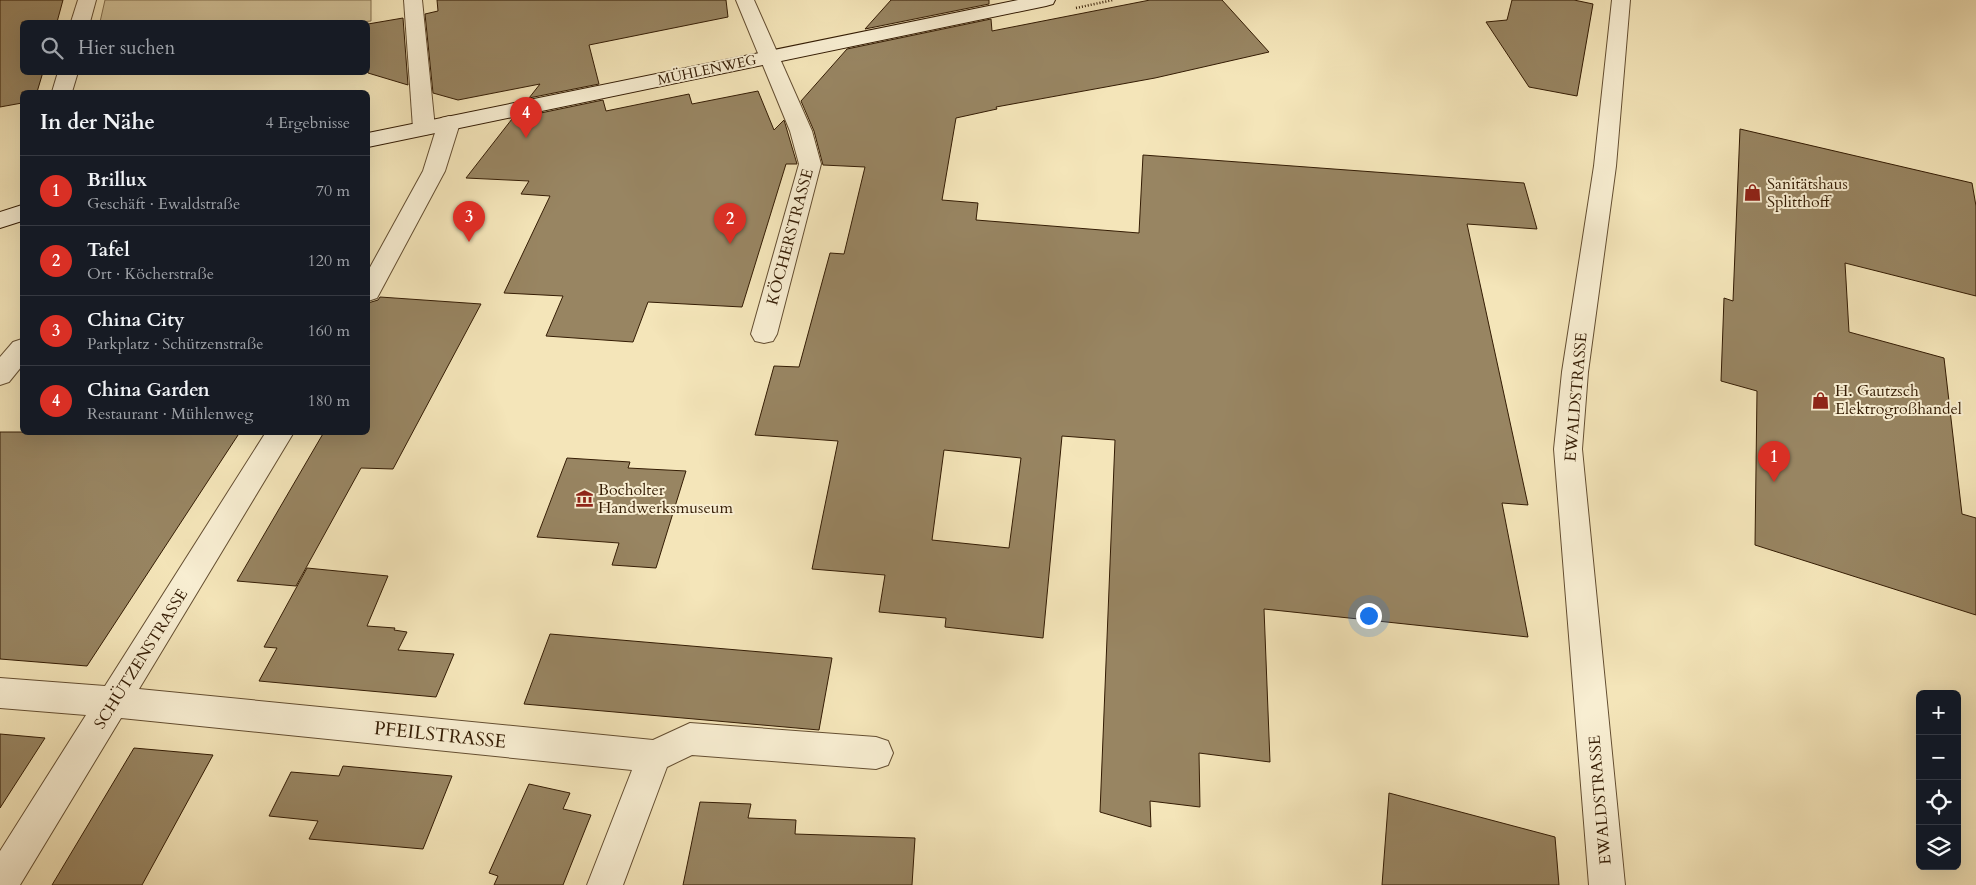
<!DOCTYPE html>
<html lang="de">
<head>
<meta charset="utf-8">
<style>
	body { margin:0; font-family:Cardo,serif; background:#242831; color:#f1f3f6 }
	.controls { position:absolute; right:15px; bottom:15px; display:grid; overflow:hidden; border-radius:8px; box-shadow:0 5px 20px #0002 }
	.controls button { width:45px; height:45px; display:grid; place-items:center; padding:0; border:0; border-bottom:1px solid #363941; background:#171b24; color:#f1f3f6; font:25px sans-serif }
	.you { position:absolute; left:1368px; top:615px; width:18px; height:18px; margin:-12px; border:4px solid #fff; border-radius:50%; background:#1a73e8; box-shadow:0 0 0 8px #1a73e833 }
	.badge { display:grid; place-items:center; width:32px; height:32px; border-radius:50%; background:#d93025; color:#fff; font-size:16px; font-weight:700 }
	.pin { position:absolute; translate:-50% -41px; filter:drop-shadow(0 1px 2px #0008) }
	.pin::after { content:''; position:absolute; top:26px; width:18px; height:15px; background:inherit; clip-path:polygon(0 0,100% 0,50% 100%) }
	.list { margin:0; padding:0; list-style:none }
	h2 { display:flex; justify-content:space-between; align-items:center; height:65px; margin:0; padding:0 20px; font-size:21px }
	h2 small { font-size:16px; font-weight:400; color:#9ea1a6 }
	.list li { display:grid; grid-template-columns:32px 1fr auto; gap:15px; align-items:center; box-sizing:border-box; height:70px; padding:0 20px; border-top:1px solid #363941 }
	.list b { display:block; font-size:19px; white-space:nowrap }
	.list p { margin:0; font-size:16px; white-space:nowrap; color:#9ea1a6 }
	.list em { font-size:16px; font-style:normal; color:#9ea1a6 }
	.icon { flex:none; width:28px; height:28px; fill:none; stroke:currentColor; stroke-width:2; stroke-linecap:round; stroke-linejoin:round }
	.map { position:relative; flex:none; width:1976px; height:885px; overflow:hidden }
	.search { position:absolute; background:#171b24; box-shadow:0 5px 20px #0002; left:20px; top:20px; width:350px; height:55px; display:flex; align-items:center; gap:12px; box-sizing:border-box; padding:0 18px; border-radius:8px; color:#9ea1a6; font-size:19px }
	.panel { position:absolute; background:#171b24; box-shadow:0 5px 20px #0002; left:20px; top:90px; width:350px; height:345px; border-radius:8px }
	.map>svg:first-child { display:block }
	.green { fill:#d3c39a; stroke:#84704f }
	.building { fill:#988562; stroke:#341c04; fill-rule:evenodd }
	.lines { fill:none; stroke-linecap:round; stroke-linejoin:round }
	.minor-casing { stroke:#644e31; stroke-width:2 }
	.secondary-casing { stroke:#341c04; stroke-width:2 }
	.path { stroke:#341c04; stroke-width:2.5; stroke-dasharray:1 2; stroke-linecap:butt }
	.minor { fill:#f8eed2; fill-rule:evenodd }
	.secondary { fill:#f8eed2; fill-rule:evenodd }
	.labels { text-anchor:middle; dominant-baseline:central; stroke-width:4; stroke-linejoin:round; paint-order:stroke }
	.far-street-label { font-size:14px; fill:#341c04; stroke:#f8eed2 }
	.poi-label { font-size:16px; fill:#341c04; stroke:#f8eed2; text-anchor:start }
	.street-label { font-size:16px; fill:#341c04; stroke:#f8eed2 }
	.near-street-label { font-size:19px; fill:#341c04; stroke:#f8eed2 }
</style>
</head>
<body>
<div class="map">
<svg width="1976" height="885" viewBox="0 0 1976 885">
	<rect width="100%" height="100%" fill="#f4e5b9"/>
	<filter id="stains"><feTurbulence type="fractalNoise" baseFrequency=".004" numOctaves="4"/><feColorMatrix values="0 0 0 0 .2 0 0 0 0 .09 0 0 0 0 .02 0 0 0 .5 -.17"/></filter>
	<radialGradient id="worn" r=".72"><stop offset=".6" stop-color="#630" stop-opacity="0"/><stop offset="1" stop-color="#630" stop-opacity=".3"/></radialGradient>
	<!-- green -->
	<polygon class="green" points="105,0 371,0 371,21 361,22 100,22"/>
	<!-- building -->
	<g class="building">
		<polygon points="0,0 63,0 57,22 22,22 22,72 43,72 37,92 22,92 22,103 0,107"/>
		<polygon points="437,0 726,0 728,17 589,45 599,84 529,98 540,84 458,100 433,93 425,14 438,11"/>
		<polygon points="891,0 989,0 989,4 865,29"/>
		<path d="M1150,0H1222L1269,52L1155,78L996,107L997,109L956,118L942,200L978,203L976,220L1139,233L1143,155L1524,183L1537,229L1467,224L1528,505L1502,503L1528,637L1264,609L1270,762L1199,753L1200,807L1150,801L1151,827L1100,812L1115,440L1062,436L1043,638L945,627L946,618L879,612L885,575L812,569L838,441L755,435L774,366L799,367L830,253L844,254L865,167L823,165L814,131L801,101L847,49L991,19L992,31ZM944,450L1021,458L1009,548L932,540Z"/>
		<polygon points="1512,0 1574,0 1593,4 1577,96 1529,87 1486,22 1507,20"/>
		<polygon points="403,18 408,85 368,73 368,24"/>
		<polygon points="758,91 774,130 784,120 797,164 786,164 742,307 648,302 633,342 546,336 563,296 504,293 550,196 521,194 529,181 466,178 512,119 603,100 606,111 689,94 692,104"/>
		<polygon points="1740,129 1972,183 1976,206 1976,296 1845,263 1849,332 1944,358 1962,514 1976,518 1976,615 1755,545 1757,391 1721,381 1724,298 1733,301"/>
		<polygon points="380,297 481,304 393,469 361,468 296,586 237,581 324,432 368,432 368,303 378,300"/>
		<polygon points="0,432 240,432 87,666 0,659"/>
		<polygon points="567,458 630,462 628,468 686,471 656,568 612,565 619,543 537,537"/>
		<polygon points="307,568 388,576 367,626 395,628 394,630 407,632 398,650 454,654 436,697 259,681 277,648 264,647"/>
		<polygon points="550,634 832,658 819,730 524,704"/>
		<polygon points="0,734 45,738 0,808"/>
		<polygon points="134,748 213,755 142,885 52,885"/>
		<polygon points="343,766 452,776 423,849 309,839 318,821 269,816 291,772 339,776"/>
		<polygon points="529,784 570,793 563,809 591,815 563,885 494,885 498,876 489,873"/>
		<polygon points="1389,793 1555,837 1559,885 1382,885"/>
		<polygon points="700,802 751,804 748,818 796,820 795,834 915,838 912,885 683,885"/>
	</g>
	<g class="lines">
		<defs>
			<g id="minor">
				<polygon points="78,0 96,0 90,22 71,22"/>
				<polygon points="404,0 422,0 435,128 432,133 424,135 416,133 413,128"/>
				<polygon points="736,0 754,0 812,131 821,164 777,334 773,341 764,343 755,341 751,334 799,164 790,131"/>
				<polygon points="1612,0 1630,0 1616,166 1588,372 1582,449 1625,885 1589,885 1554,449 1562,372 1594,166"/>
				<polygon points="58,72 78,72 72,92 52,92"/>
				<polygon points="449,116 457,118 460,123 445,171 377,298 368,301 368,271 423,171 438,123 441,118"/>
				<polygon points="22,339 22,366 9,382 0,385 0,357 13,342"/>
				<polygon points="266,432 294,432 139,689 653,740 690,723 876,737 888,741 893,753 888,765 876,769 692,755 667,767 623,885 587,885 632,770 121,718 20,885 0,885 0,851 86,715 0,708 0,678 105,686"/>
			</g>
			<g id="secondary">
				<polygon points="1018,0 1055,0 1053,4 1046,6 368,147 368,133"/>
				<polygon points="22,205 22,221 0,228 0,212"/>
			</g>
		</defs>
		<!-- minor casing -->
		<use href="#minor" class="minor-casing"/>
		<!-- secondary casing -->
		<use href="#secondary" class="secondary-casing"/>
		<!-- path -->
		<polyline class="path" points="1076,8 1113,0"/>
		<!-- minor -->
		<use href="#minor" class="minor"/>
		<!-- secondary -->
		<use href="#secondary" class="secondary"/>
	</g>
	<!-- icons -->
	<defs>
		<symbol id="shop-bare" viewBox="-9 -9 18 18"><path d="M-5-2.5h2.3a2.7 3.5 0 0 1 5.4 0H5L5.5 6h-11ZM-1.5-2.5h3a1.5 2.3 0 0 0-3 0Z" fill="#8f2418" stroke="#f8eed2" stroke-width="2.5" paint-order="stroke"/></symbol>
		<symbol id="museum-bare" viewBox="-9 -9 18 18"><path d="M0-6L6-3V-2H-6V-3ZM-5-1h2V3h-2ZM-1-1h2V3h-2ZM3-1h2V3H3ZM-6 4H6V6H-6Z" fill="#8f2418" stroke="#f8eed2" stroke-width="2.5" paint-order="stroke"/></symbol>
	</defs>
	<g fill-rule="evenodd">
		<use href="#shop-bare" x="1740" y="180" width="25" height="25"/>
		<use href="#shop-bare" x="1808" y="388" width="25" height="25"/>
		<use href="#museum-bare" x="572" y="486" width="25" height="25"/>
	</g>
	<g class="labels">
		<!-- far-street labels -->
		<g class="far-street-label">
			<text transform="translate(707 70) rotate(-12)">MÜHLENWEG</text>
		</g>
		<!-- poi labels -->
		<g class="poi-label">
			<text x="1767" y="184">Sanitätshaus<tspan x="1767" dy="18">Splitthoff</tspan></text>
			<text x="1835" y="391">H. Gautzsch<tspan x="1835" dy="18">Elektrogroßhandel</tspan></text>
			<text x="598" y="490">Bocholter<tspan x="598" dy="18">Handwerksmuseum</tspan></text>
		</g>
		<!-- street labels -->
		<g class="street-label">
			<text transform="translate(790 237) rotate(-75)">KÖCHERSTRASSE</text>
			<text transform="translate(1576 397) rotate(-85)">EWALDSTRASSE</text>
			<text transform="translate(141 659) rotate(-58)">SCHÜTZENSTRASSE</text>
			<text transform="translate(1600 800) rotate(-95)">EWALDSTRASSE</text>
		</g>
		<!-- near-street labels -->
		<g class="near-street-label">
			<text transform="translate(440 735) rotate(6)">PFEILSTRASSE</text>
		</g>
	</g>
	<rect width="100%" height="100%" filter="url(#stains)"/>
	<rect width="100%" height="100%" fill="url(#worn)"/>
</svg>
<div class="controls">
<button>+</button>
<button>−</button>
<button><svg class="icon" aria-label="locate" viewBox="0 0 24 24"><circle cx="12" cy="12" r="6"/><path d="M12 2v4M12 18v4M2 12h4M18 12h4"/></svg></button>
<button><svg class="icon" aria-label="layers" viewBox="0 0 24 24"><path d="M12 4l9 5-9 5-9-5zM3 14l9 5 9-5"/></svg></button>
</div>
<div class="you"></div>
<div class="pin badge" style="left:1774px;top:482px">1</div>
<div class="pin badge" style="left:730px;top:244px">2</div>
<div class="pin badge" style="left:469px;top:242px">3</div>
<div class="pin badge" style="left:526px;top:138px">4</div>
<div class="search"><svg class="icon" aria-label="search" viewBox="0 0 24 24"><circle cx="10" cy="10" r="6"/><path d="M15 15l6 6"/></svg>Hier suchen</div>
<section class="panel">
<h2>In der Nähe<small>4 Ergebnisse</small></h2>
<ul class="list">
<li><span class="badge">1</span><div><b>Brillux</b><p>Geschäft · Ewaldstraße</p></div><em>70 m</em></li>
<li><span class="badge">2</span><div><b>Tafel</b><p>Ort · Köcherstraße</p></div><em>120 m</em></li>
<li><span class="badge">3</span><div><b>China City</b><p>Parkplatz · Schützenstraße</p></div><em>160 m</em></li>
<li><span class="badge">4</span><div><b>China Garden</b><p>Restaurant · Mühlenweg</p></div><em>180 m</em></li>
</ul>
</section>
</div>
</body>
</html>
